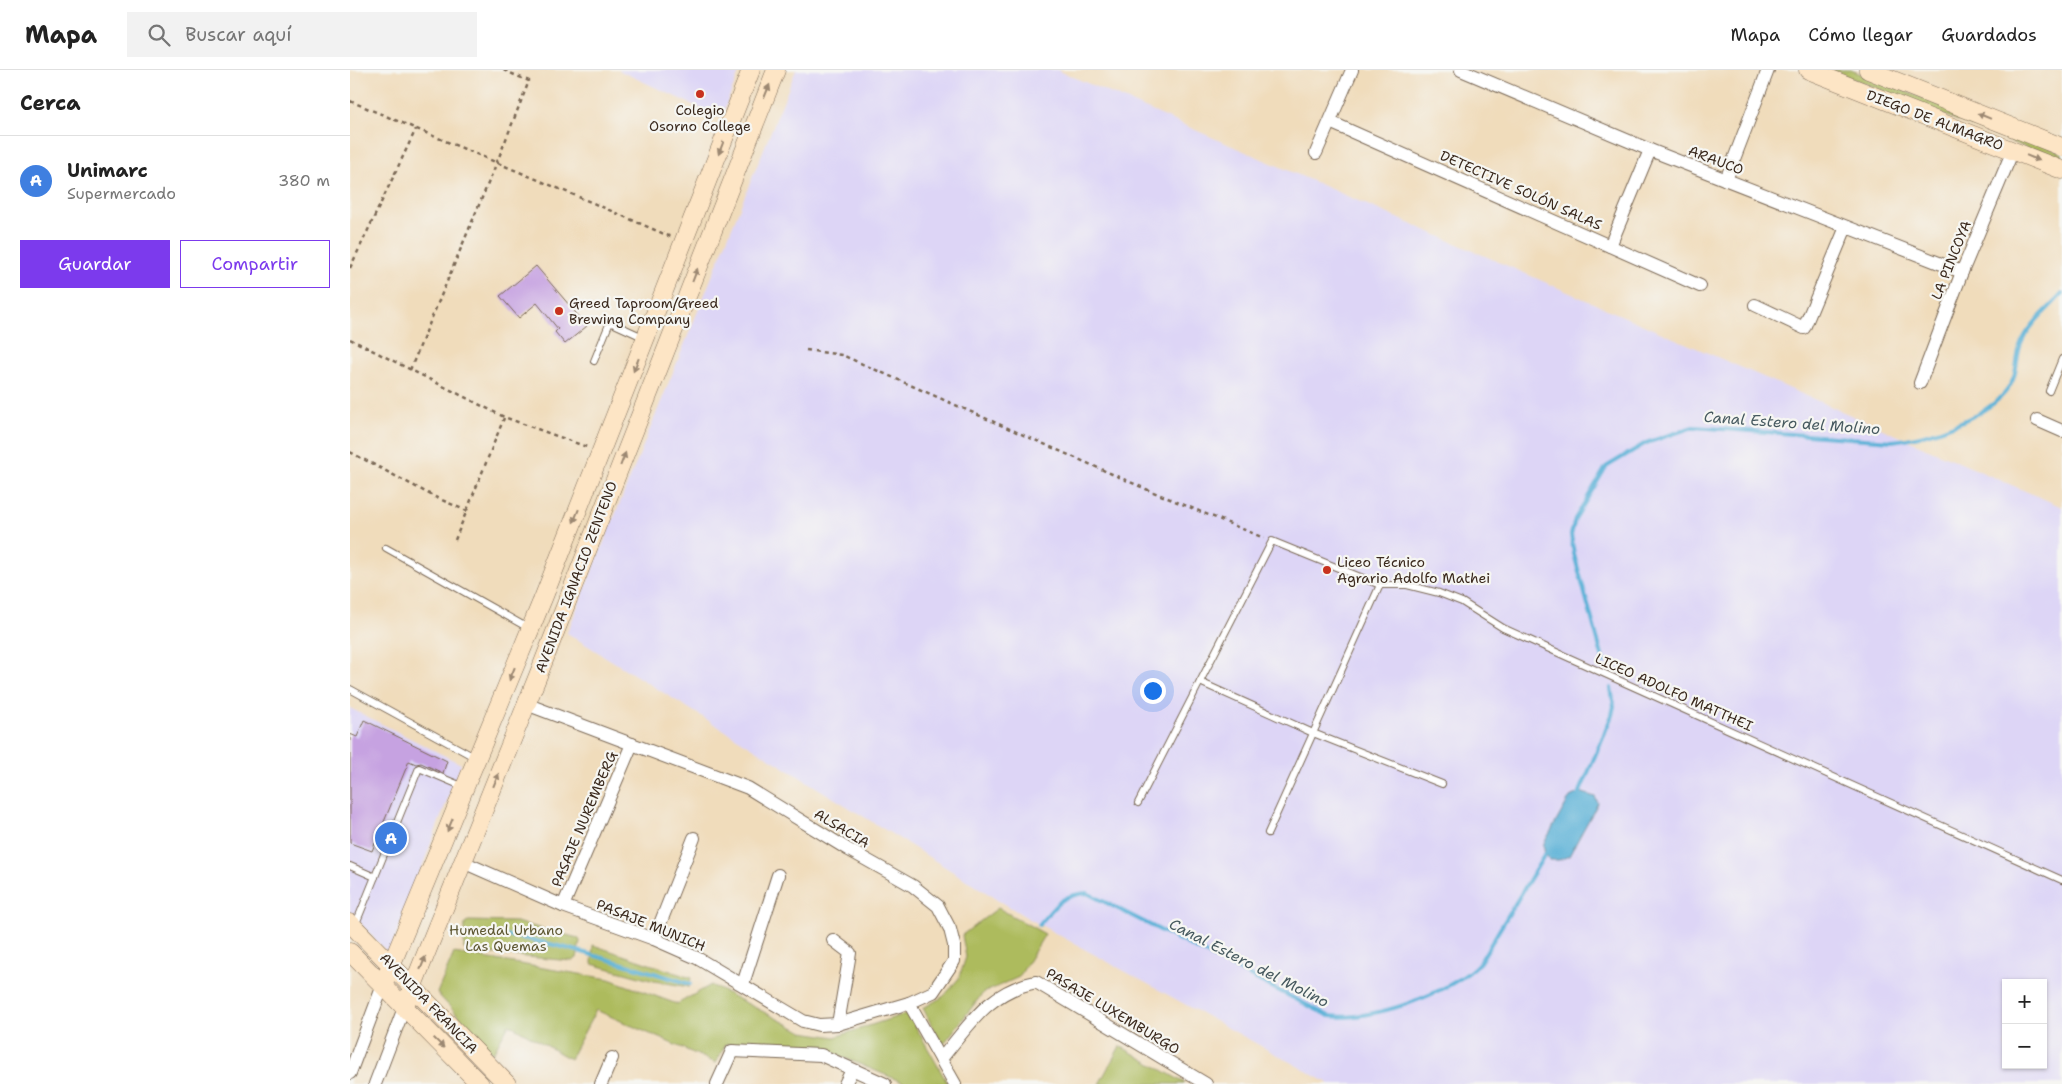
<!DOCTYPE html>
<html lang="es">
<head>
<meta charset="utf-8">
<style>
	body { margin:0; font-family:"Shantell Sans",sans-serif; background:#f2f2f2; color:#222 }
	.controls { position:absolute; right:15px; bottom:15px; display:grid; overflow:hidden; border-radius:0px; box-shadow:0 1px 4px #0004 }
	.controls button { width:45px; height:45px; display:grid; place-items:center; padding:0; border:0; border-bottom:1px solid #e0e0e0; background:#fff; color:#222; font:25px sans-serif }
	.you { position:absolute; left:802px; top:620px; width:18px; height:18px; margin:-12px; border:4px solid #fff; border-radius:50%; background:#1a73e8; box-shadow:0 0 0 8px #1a73e833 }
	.badge { display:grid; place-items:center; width:32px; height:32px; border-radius:50%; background:#7c3aed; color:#fff; font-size:16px; font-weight:700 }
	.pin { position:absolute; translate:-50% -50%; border:2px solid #fff; box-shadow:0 1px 5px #0006 }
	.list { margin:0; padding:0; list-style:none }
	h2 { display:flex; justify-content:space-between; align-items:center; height:65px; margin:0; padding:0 20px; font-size:21px }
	h2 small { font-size:16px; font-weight:400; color:#767676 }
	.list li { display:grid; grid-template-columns:32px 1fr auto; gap:15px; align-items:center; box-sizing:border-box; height:90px; padding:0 20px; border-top:1px solid #e0e0e0 }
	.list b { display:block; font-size:19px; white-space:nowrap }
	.list p { margin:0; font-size:16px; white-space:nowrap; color:#767676 }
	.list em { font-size:16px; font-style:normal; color:#767676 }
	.actions { display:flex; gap:10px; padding:15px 20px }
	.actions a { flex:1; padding:11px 0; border:1px solid #7c3aed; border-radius:0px; text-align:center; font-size:18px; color:#7c3aed }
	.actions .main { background:#7c3aed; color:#fff }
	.icon { flex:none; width:28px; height:28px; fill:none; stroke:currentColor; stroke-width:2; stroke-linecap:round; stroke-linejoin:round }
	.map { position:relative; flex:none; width:1712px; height:1014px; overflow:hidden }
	header { display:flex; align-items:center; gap:30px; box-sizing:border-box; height:70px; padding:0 25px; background:#fff; border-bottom:1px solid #e0e0e0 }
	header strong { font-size:24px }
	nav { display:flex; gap:28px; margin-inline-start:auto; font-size:18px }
	.search { width:350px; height:45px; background:#f2f2f2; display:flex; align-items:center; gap:12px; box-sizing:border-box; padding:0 18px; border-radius:0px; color:#767676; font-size:19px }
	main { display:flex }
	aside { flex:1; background:#fff }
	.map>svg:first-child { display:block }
	.built { fill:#ddd5f6; fill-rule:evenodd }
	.green { fill:#adbb5d; stroke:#74723e }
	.water { fill:#5ab1d7; stroke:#4a6e7a }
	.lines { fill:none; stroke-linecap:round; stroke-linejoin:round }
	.stream { stroke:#5ab1d7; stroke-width:4 }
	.building { fill:#c6a2e1 }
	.lane-casing { stroke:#7a6855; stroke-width:8 }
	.street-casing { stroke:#7a6855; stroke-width:14 }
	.secondary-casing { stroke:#7a6855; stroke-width:19 }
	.path { stroke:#7a6855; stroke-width:2.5; stroke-dasharray:4 4; stroke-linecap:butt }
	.lane { stroke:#fff; stroke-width:6 }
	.street { stroke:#fff; stroke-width:12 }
	.secondary { stroke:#fde5c5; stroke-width:18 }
	.oneway { fill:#9c8872 }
	.poi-dot { fill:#c8321e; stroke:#f6f6f2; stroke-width:2 }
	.labels { text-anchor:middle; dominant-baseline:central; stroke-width:4.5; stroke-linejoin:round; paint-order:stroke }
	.poi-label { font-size:14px; fill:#3b2a1e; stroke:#f6f6f2; text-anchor:start }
	.street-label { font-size:14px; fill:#3b2a1e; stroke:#f6f6f2 }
	.park-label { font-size:14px; fill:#5d5631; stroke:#f6f6f2 }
	.water-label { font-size:15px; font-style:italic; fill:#46595f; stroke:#f6f6f2 }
</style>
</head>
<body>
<header>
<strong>Mapa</strong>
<div class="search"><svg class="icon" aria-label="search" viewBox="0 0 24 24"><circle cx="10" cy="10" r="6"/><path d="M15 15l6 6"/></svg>Buscar aquí</div>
<nav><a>Mapa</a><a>Cómo llegar</a><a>Guardados</a></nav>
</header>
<main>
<aside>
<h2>Cerca<small></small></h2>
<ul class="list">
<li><span class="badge" style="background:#3f7fe0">A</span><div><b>Unimarc</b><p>Supermercado</p></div><em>380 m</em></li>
</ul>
<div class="actions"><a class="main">Guardar</a><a>Compartir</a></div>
</aside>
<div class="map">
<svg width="1712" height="1014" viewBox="0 0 1712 1014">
	<rect width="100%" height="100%" fill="#f6f6f2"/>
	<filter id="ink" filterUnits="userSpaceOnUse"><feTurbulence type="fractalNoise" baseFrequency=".02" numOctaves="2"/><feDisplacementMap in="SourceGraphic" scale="10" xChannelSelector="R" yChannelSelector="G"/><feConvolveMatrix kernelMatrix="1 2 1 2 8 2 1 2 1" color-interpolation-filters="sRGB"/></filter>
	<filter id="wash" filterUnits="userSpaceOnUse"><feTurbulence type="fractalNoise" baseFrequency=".0096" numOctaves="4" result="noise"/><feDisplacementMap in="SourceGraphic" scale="20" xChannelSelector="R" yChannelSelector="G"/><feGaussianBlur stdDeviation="1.12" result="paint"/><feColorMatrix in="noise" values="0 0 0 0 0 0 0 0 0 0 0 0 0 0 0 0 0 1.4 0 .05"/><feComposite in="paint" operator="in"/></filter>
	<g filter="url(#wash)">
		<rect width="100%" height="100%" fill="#f0dcbb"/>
		<!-- built -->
		<g class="built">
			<polygon points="268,0 390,0 371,48"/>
			<path d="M446,0H707L1712,437V1014H980L676,847L217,563ZM1656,913H1693V995H1656Z"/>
			<polygon points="0,638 111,694 39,884 0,842"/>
		</g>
		<!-- green -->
		<g class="green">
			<polygon points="1481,0 1501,0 1712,83 1712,92"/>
			<polygon points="648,838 695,864 669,907 633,923 592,976 573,938 594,926 609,908 616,887 612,865"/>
			<polygon points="118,851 166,852 228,868 230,871 227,888 222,891 143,884 114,879 115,854"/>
			<polygon points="243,875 341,908 339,917 304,911 242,894"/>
			<polygon points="104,883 259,909 327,934 361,915 453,962 485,967 558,943 598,1014 557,1014 471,978 376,974 366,993 246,940 220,989 159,954 143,983 87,923"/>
			<polygon points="770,976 835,1013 834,1014 749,1014"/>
		</g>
		<!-- water -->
		<polygon class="water" points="1230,722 1245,727 1248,733 1219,786 1209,790 1200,790 1195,784 1193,775 1220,727"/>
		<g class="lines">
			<!-- stream -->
			<g class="stream">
				<path d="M1254,593L1224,484L1221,465L1225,449L1256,397L1296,373L1343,357L1542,371C1576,368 1647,345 1662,312C1668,300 1666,286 1671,274C1679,254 1698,240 1712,224"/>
				<polyline points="1230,722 1262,645 1264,636 1261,618"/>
				<path d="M689,855C705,836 710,825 737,823L979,946C1020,952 1103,923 1130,892L1195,784"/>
				<path d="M126,866C146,861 171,868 191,872C242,883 290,899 340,914"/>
			</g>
		</g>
		<g id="blocks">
			<!-- building -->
			<g class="building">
				<polygon points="186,196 237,256 215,274 205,262 208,259 187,233 169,248 150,226"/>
				<polygon points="14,650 97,691 93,703 71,693 66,694 59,691 22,781 0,773 0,664 7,667"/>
			</g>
		</g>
	</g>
	<g filter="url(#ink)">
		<use href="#blocks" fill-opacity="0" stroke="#7a6855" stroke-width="1"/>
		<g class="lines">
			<defs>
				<g id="lane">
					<polyline points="244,291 260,252 295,268"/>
					<polyline points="1699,321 1712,289"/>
					<polyline points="36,478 180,559"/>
					<polyline points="850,612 963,663 1092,714"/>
					<polyline points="0,619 126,688"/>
					<polyline points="788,733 922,471 1030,515 1057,515 1089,523 1112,532 1153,558 1712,810"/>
					<polyline points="918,763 1030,515"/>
					<polyline points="0,796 25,807"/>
					<polyline points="5,856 69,698 114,717"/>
				</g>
				<g id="street">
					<polyline points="1111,0 1300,80 1612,202"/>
					<polyline points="980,52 1350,216"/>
					<polyline points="966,83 1002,0"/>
					<polyline points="1376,110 1418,0"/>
					<polyline points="1260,176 1300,80"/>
					<polyline points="1405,235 1454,258 1496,157"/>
					<polyline points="1570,313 1612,202 1663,80"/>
					<polyline points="1687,350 1712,361"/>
					<polyline points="176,634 398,718 499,780 563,816 588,836 600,859 604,875 604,891 583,922 559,933 605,1014"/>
					<polyline points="113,792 213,836 304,869 347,888 453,951 469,955 488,954 559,933"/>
					<polyline points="213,836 282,674"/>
					<polyline points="304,869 344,768"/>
					<polyline points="483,870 500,883 488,954"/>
					<polyline points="393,914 428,805"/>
					<path d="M591,989C620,954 639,921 686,912L856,1014"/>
					<polyline points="0,1003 33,915"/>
					<polyline points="25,1014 54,938"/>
					<polyline points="251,1014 262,988"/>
					<polyline points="367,1014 382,981 471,985 535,1014"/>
					<polyline points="495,1014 502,1000"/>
				</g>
				<g id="secondary">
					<polyline points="1458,0 1712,100"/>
					<polyline points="1518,0 1712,77"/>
					<polyline points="0,853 157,1014"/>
					<polyline points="0,882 130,1014"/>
					<polyline points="33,915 194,526 401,0"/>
					<polyline points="54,938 189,603 426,0"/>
				</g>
			</defs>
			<!-- lane casing -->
			<use href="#lane" class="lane-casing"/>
			<!-- street casing -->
			<use href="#street" class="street-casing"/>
			<!-- secondary casing -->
			<use href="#secondary" class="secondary-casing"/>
			<!-- path -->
			<g class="path">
				<polyline points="0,31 243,133 321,167"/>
				<polyline points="0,198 66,59"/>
				<polyline points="0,269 154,347 237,377"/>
				<polyline points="456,280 492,285 796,419 914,468"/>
				<polyline points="60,300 147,92 179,11 153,0"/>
				<polyline points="0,382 85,427 117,441"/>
				<polyline points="105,470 154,348"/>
			</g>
			<!-- lane -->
			<use href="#lane" class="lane"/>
			<!-- street -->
			<use href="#street" class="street"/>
			<!-- secondary -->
			<use href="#secondary" class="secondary"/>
		</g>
		<!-- one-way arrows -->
		<defs><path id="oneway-solid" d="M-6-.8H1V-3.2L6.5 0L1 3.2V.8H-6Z" transform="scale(1.25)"/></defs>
		<g class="oneway">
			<use href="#oneway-solid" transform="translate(417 21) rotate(-68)"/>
			<use href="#oneway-solid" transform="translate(1634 46) rotate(-158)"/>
			<use href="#oneway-solid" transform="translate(371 78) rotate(111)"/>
			<use href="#oneway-solid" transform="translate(1683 88) rotate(22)"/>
			<use href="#oneway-solid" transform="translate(345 205) rotate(-69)"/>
			<use href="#oneway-solid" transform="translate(286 295) rotate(112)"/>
			<use href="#oneway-solid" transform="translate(273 389) rotate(-69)"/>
			<use href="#oneway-solid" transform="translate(226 446) rotate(112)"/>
			<use href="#oneway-solid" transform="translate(162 604) rotate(112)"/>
			<use href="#oneway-solid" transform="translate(146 710) rotate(-68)"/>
			<use href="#oneway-solid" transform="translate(100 755) rotate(113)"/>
			<use href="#oneway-solid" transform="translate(73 893) rotate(-68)"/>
			<use href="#oneway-solid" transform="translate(89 973) rotate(45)"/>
		</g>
	</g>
	<!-- markers -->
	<g class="poi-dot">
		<circle cx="350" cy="24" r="5"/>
		<circle cx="209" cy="241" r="5"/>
		<circle cx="977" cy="500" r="5"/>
	</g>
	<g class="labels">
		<!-- poi labels -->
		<g class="poi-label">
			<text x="350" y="40" text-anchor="middle">Colegio<tspan x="350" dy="16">Osorno College</tspan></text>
			<text x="219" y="233">Greed Taproom/Greed<tspan x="219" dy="16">Brewing Company</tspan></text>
			<text x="987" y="492">Liceo Técnico<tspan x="987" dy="16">Agrario Adolfo Mathei</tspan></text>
		</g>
		<!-- street labels -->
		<g class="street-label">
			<text transform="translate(1585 50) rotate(21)">DIEGO DE ALMAGRO</text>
			<text transform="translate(1366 90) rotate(21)">ARAUCO</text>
			<text transform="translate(1171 120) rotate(24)">DETECTIVE SOLÓN SALAS</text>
			<text transform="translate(1601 190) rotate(-68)">LA PINCOYA</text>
			<text transform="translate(226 507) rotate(-69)">AVENIDA IGNACIO ZENTENO</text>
			<text transform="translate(1324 622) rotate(24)">LICEO ADOLFO MATTHEI</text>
			<text transform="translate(234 749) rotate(-67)">PASAJE NUREMBERG</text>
			<text transform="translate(492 758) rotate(31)">ALSACIA</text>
			<text transform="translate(301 855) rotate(22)">PASAJE MUNICH</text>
			<text transform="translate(79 933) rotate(46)">AVENIDA FRANCIA</text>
			<text transform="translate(763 941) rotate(31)">PASAJE LUXEMBURGO</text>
		</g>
		<!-- park labels -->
		<g class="park-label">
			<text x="156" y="860">Humedal Urbano<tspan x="156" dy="16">Las Quemas</tspan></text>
		</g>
		<!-- water labels -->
		<g class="water-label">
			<text transform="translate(1442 353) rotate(4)">Canal Estero del Molino</text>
			<text transform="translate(899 893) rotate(27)">Canal Estero del Molino</text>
		</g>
	</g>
</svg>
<div class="controls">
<button>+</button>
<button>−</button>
</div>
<div class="you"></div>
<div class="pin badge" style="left:41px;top:768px;background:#3f7fe0">A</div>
</div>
</main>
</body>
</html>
